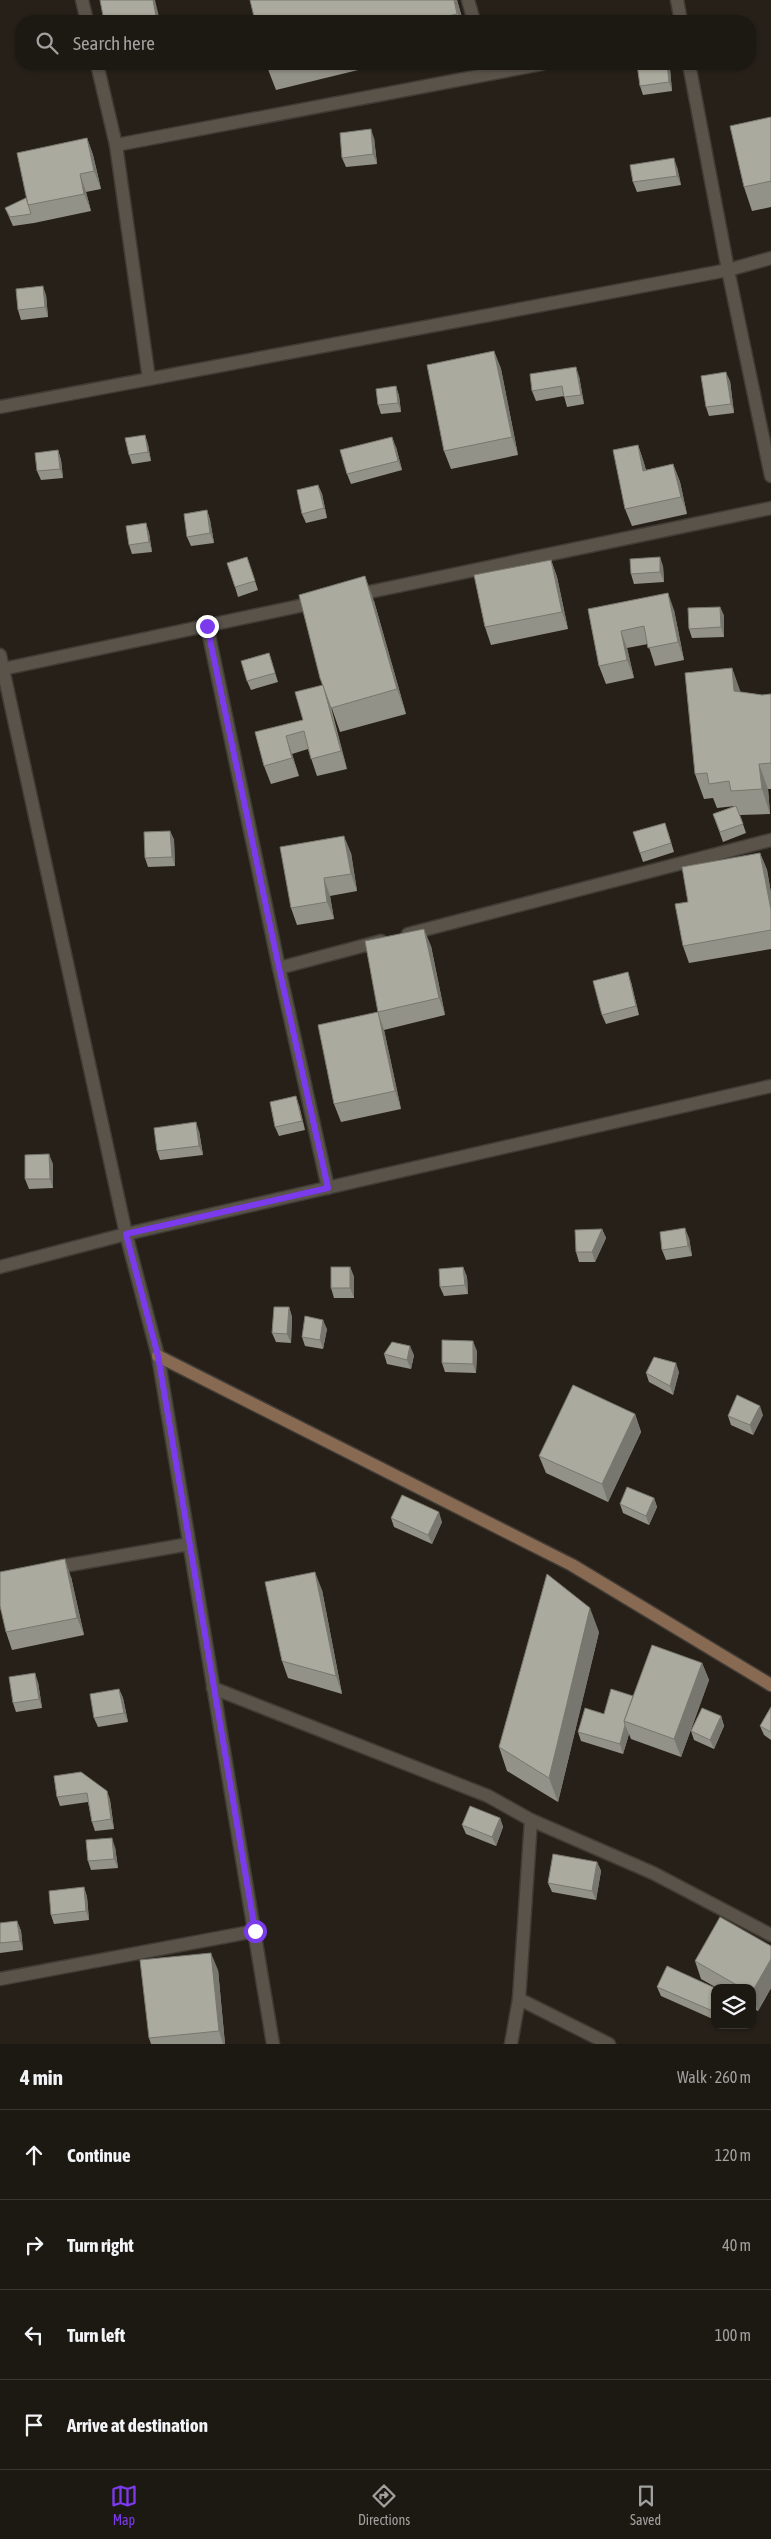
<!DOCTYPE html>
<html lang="en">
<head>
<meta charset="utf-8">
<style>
	body { margin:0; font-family:"Asap Condensed",sans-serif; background:#292520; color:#f1f3f6 }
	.controls { position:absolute; right:15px; bottom:15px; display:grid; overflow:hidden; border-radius:10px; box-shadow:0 1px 4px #0004 }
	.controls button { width:45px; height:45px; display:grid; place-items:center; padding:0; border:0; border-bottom:1px solid #3a3732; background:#1c1812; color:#f1f3f6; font:25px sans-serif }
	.stop { position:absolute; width:15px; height:15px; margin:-11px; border:4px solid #7c3aed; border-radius:50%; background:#fff }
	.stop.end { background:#7c3aed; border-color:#fff; box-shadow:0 1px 5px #0008 }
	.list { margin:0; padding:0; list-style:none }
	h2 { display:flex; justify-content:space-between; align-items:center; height:65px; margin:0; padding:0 20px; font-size:21px }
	h2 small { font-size:16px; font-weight:400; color:#a0a09f }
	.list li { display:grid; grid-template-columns:32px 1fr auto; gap:15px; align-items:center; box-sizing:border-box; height:90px; padding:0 20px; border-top:1px solid #3a3732 }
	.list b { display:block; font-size:19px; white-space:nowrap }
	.list em { font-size:16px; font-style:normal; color:#a0a09f }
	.icon { flex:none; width:28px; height:28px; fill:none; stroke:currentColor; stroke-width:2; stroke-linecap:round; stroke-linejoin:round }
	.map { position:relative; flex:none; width:771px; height:2044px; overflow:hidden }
	.search { position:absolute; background:#1c1812; box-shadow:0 1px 4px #0004; left:15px; right:15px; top:15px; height:55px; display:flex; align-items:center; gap:12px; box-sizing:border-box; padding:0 18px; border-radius:20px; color:#a0a09f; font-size:19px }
	.sheet { height:425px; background:#1c1812 }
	nav { display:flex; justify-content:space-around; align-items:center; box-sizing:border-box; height:70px; border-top:1px solid #3a3732; background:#1c1812; font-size:14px; color:#a0a09f }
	nav a { display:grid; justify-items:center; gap:2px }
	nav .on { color:#7c3aed }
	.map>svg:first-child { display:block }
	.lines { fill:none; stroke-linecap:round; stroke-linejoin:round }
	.street-casing { stroke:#403b35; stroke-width:15 }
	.secondary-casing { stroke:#403b35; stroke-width:15 }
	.street { stroke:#59534a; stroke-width:12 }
	.secondary { stroke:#886951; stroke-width:12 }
	.wall { fill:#939288 }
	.shaded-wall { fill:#78776f }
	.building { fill:#abaa9e; stroke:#78776f }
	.route { stroke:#7c3aed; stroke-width:6 }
</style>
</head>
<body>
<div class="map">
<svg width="771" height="2044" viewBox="0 0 771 2044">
	<rect width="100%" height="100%" fill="#262018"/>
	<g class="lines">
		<defs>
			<g id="street">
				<polyline points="82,0 87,21"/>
				<polyline points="468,0 474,21"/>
				<polyline points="677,0 681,21"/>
				<polyline points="97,64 116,145 149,379"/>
				<polyline points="689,64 728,270 771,476"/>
				<polyline points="116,145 542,64"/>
				<polyline points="0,407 728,270 771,258"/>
				<polyline points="355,595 771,508"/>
				<polyline points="207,626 279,968 328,1188"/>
				<polyline points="0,655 126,1234 158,1356 273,2044"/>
				<polyline points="3,669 318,602"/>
				<polyline points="408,934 771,840"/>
				<polyline points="279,968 381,941"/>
				<polyline points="0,1267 126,1234 771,1086"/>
				<polyline points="52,1568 189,1544"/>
				<polyline points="213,1688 488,1796 531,1820 653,1873 771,1935"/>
				<polyline points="0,1979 255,1931"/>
				<polyline points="519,1999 609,2044"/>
				<polyline points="511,2044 519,1999 531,1820"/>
			</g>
			<polyline id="secondary" points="158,1356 572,1565 771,1685"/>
		</defs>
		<!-- street casing -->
		<use href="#street" class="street-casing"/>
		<!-- secondary casing -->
		<use href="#secondary" class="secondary-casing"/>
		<!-- street -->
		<use href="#street" class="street"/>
		<!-- secondary -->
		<use href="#secondary" class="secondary"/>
	</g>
	<!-- wall -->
	<g class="wall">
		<polygon points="250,0 457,0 463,21 255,21"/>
		<polygon points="266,64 383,64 276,90"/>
		<polygon points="637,64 668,64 670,69 672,91 643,95 640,86"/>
		<polygon points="771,117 771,207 752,211 744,187"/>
		<polygon points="87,138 93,155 101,189 86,192 91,211 34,223 13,226 5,208 26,198"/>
		<polygon points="374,138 377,164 346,167 342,158"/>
		<polygon points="677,167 681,185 637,192 633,182"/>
		<polygon points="46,295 48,317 21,320 18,310"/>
		<polygon points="494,351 501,369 518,455 451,469 444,451"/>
		<polygon points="579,376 584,404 567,407 564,396 536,401 532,391"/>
		<polygon points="730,381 734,413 709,416 706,407"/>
		<polygon points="396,386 399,396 401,412 381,414 378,405"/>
		<polygon points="145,435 148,445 151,461 132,464 129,455"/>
		<polygon points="638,445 644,463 646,470 673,464 680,482 687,514 632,526 625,509"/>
		<polygon points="396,447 402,470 351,484 347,474"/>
		<polygon points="58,450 61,460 63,478 41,480 37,471"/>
		<polygon points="318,485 322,494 327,518 306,523 302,514"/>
		<polygon points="207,510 210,520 214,543 191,546 187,537"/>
		<polygon points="146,523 149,533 152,552 132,554 129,545"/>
		<polygon points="247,557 258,590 238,597 235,587"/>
		<polygon points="551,560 557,577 568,629 491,645 485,627"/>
		<polygon points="663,566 664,582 634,584 631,574"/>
		<polygon points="374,601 406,714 340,732 330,703 347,769 317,776 308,749 292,754 299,776 271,784 264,766 255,732 303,720"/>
		<polygon points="720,607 724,616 724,637 692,638 689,629"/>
		<polygon points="588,609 674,610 684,660 655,666 648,644 627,648 634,678 606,684 599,666"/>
		<polygon points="269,653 278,682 251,690 247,681"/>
		<polygon points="732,668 740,692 762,695 771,694 771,789 768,789 770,814 740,815 746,833 723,842 713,814 735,806 717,808 713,798 704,799 695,774"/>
		<polygon points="170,831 174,840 175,866 148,867 145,858"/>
		<polygon points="668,832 674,852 643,862 640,853"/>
		<polygon points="351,853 357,891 330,896 334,919 297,925 291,908"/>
		<polygon points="760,853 767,870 771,893 771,949 689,963 683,946"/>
		<polygon points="431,946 445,1015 384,1030 401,1109 341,1122 334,1104 378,1012"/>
		<polygon points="631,982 639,1015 606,1024 602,1015"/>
		<polygon points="299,1105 305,1130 279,1136 275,1127"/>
		<polygon points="199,1131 203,1155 160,1160 157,1151"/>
		<polygon points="53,1164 53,1188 29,1189 25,1179"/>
		<polygon points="602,1229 606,1238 595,1262 579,1262 576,1252"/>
		<polygon points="689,1238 692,1256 666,1260 662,1250"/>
		<polygon points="350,1267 354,1277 354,1298 334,1298 331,1288"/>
		<polygon points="463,1267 467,1277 468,1294 444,1296 440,1287"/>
		<polygon points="289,1307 292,1317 291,1343 276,1342 272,1333"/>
		<polygon points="327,1329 323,1349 305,1346 302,1337"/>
		<polygon points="477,1351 476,1373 445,1372 442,1363"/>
		<polygon points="384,1354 414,1355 411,1369 387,1364"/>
		<polygon points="679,1372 673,1395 649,1382 646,1373"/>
		<polygon points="635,1414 641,1432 608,1502 546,1473 539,1456"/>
		<polygon points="763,1415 753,1435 731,1425 728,1416"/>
		<polygon points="654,1498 657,1507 649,1525 623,1513 620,1504"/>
		<polygon points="391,1518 442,1522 432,1544 394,1527"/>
		<polygon points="71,1577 84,1635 12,1650 6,1632"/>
		<polygon points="322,1590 342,1694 288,1678 282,1661"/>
		<polygon points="599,1632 558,1802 507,1771 499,1747"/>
		<polygon points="702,1663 709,1680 681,1757 631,1739 629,1734 623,1754 581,1741 578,1732 604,1714 633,1696"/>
		<polygon points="38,1682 42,1708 16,1712 13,1703"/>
		<polygon points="119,1689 123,1698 128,1722 98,1727 94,1718"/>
		<polygon points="771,1707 771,1740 764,1735 760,1726"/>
		<polygon points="721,1716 724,1726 714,1749 694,1740 691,1731"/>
		<polygon points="54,1776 107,1791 110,1800 114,1829 95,1831 92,1822 88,1802 60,1806 57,1797"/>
		<polygon points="500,1818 503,1827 496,1846 466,1834 462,1825"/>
		<polygon points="115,1847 118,1868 91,1870 88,1861"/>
		<polygon points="597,1862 601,1871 596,1900 552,1892 548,1883"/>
		<polygon points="84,1887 87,1897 89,1920 54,1924 51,1915"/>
		<polygon points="17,1921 21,1931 23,1950 0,1953 0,1923"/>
		<polygon points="771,1946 771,1988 758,2011 752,2008 752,1988 717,1988 701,1979 695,1961"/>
		<polygon points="218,1970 225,2044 151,2044 149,2038"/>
		<polygon points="657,1987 715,1988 715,2020 661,1996"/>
	</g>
	<!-- shaded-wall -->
	<g class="shaded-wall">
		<polygon points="153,0 155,0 160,21 157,21"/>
		<polygon points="454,0 457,0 463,21 460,21"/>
		<polygon points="667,64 668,64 670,69 672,91 669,82"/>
		<polygon points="371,129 374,138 377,164 373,154"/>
		<polygon points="87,138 93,155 101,189 94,171"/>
		<polygon points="674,158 677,167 681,185 677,176"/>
		<polygon points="80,174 86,192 91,211 84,194"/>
		<polygon points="43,286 46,295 48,317 45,307"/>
		<polygon points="494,351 501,369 518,455 512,437"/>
		<polygon points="576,367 579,376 584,404 581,395"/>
		<polygon points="726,372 730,381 734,413 731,404"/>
		<polygon points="396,386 399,396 401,412 398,403"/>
		<polygon points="145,435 148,445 151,461 148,452"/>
		<polygon points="392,437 396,447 402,470 398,461"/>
		<polygon points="638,445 644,463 649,488 643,471"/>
		<polygon points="58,450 61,460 63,478 60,469"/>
		<polygon points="673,464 680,482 687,514 681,497"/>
		<polygon points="318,485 322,494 327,518 324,508"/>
		<polygon points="207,510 210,520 214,543 210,533"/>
		<polygon points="146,523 149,533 152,552 149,542"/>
		<polygon points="660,557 663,566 664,582 660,572"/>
		<polygon points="551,560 557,577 568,629 562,612"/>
		<polygon points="365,576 374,601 406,714 397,689"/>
		<polygon points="668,593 674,610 684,660 678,642"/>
		<polygon points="720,607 724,616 724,637 721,627"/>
		<polygon points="621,631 627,648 634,678 627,660"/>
		<polygon points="732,668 741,693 734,691"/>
		<polygon points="323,685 329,703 347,769 341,751"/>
		<polygon points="286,736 292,754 299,776 292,758"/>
		<polygon points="759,764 768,789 770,814 762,789"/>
		<polygon points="170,831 174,840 175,866 172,857"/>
		<polygon points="344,836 351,853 357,891 351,874"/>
		<polygon points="760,853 767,870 771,893 771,910"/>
		<polygon points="324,878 330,896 334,919 327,902"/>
		<polygon points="424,929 431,946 445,1015 439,998"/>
		<polygon points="628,972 631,982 639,1015 636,1006"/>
		<polygon points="378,1012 384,1030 401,1109 395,1091"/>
		<polygon points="296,1096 299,1105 305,1130 302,1121"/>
		<polygon points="196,1122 199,1131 203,1155 199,1146"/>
		<polygon points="49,1154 53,1164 53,1188 50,1179"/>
		<polygon points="685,1228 689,1238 692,1256 688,1246"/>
		<polygon points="602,1229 606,1238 595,1262 592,1252"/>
		<polygon points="350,1267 354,1277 354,1298 350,1288"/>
		<polygon points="463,1267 467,1277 468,1294 465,1285"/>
		<polygon points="289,1307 292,1317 291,1343 287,1334"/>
		<polygon points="323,1320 327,1329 323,1349 320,1340"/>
		<polygon points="473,1341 477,1351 476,1373 473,1364"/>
		<polygon points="410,1346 414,1355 411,1369 407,1360"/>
		<polygon points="676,1363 679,1372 673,1395 670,1386"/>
		<polygon points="760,1406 763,1415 753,1435 750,1425"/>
		<polygon points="635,1414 641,1432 608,1502 602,1484"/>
		<polygon points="654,1498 657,1507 649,1525 646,1516"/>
		<polygon points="439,1512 442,1522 432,1544 428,1535"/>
		<polygon points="65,1559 71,1577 84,1635 77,1618"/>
		<polygon points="315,1572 322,1590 342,1694 336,1676"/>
		<polygon points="590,1608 599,1632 558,1802 549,1778"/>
		<polygon points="702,1663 709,1680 681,1757 674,1739"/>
		<polygon points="35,1673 38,1682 42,1708 39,1699"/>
		<polygon points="119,1689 123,1698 128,1722 124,1713"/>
		<polygon points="721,1716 724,1726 714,1749 710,1740"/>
		<polygon points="625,1725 629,1734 623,1754 620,1744"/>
		<polygon points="107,1791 110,1800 114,1829 111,1819"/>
		<polygon points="500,1818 503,1827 496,1846 492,1837"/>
		<polygon points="112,1838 115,1847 118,1868 114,1859"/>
		<polygon points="597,1862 601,1871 596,1900 592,1891"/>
		<polygon points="84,1887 87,1897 89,1920 86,1911"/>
		<polygon points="17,1921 21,1931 23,1950 20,1941"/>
		<polygon points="211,1953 218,1970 225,2044 223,2044 219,2031"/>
		<polygon points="771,1959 771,1988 758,2011 752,1995 752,1992"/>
	</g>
	<!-- building -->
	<g class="building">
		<polygon points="100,0 153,0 157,21 104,21"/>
		<polygon points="250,0 454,0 457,14 426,21 255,21"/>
		<polygon points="637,64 667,64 669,82 640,86"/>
		<polygon points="771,117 771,181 744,187 730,126"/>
		<polygon points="371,129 373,154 342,158 340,133"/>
		<polygon points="87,138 94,171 80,174 84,194 28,205 17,153"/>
		<polygon points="674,158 677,176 633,182 630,165"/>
		<polygon points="26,198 31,214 10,217 5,208"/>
		<polygon points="43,286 45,307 18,310 16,289"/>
		<polygon points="494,351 512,437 444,451 427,365"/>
		<polygon points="576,367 581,395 564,397 562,386 532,391 530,374"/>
		<polygon points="726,372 731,404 706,407 701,376"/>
		<polygon points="396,386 398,403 378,405 376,389"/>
		<polygon points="145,435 148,452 129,455 125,438"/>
		<polygon points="392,437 398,461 347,474 340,450"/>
		<polygon points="638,445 643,471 673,464 681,497 625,509 613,450"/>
		<polygon points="58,450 60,469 37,471 35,453"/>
		<polygon points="318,485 324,508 302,514 297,490"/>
		<polygon points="207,510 210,533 187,537 184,514"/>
		<polygon points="146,523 149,542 129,545 126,526"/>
		<polygon points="247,557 255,581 235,587 227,563"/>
		<polygon points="660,557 660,572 631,574 630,559"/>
		<polygon points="551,560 562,612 485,627 474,575"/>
		<polygon points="365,576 397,689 331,708 320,678 299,595"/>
		<polygon points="668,593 678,642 648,648 644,626 621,631 627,660 599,666 588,609"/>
		<polygon points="720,607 721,627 689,629 688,608"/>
		<polygon points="269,653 275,673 247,681 241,661"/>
		<polygon points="732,668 734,691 762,695 771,694 771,763 759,764 762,789 731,791 729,781 709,784 707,773 695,774 685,673"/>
		<polygon points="323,685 341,751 311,759 304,731 286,736 292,758 264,766 255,732 303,720 295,692"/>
		<polygon points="736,806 743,824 720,832 713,814"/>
		<polygon points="665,823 671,843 640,853 633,832"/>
		<polygon points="170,831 172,857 145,858 144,832"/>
		<polygon points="344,836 351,874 324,878 327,902 291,908 280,847"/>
		<polygon points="760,853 771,910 771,930 683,946 675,904 688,902 682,867"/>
		<polygon points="424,929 439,998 378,1012 365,941"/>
		<polygon points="628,972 636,1006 602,1015 593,981"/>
		<polygon points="378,1012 395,1091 334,1104 318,1025"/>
		<polygon points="296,1096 302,1121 275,1127 270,1102"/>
		<polygon points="196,1122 199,1146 157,1151 154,1128"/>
		<polygon points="49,1154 50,1179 25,1179 25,1155"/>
		<polygon points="685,1228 688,1246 662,1250 660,1232"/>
		<polygon points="602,1229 592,1252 576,1252 575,1230"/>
		<rect x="331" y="1267" width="19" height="21"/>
		<polygon points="463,1267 465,1285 440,1287 439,1269"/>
		<polygon points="274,1307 289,1307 287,1334 272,1333"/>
		<polygon points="305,1316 323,1320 320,1340 302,1337"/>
		<polygon points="442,1340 473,1341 473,1364 442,1363"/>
		<polygon points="392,1342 410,1346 407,1360 384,1354"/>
		<polygon points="654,1357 676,1363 670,1386 646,1373"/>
		<polygon points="573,1385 635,1414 602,1484 539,1456"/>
		<polygon points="737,1395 760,1406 750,1425 728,1416"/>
		<polygon points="627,1487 654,1498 646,1516 620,1504"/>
		<polygon points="402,1495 439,1512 428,1535 391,1518"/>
		<polygon points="65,1559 77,1618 6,1632 0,1606 0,1572"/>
		<polygon points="315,1572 336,1676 282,1661 265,1582"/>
		<polygon points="547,1574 590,1608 549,1778 499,1747"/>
		<polygon points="652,1645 702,1663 674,1739 624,1721"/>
		<polygon points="35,1673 39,1699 13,1703 9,1677"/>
		<polygon points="119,1689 124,1713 94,1718 90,1694"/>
		<polygon points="611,1689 633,1696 624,1721 625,1725 620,1744 578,1732 585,1708 604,1714"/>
		<polygon points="771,1707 771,1732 760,1726"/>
		<polygon points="702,1708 721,1716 710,1740 691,1731"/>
		<polygon points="81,1772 107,1791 111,1819 92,1822 87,1793 57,1797 54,1776"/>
		<polygon points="470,1806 500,1818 492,1837 462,1825"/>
		<polygon points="112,1838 114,1859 88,1861 86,1840"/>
		<polygon points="553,1854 597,1862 592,1891 548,1883"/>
		<polygon points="84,1887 86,1911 51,1915 49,1891"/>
		<polygon points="720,1917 771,1946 771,1959 752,1992 752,1988 742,1988 695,1961"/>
		<polygon points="17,1921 20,1941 0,1943 0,1923"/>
		<polygon points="211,1953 219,2031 149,2038 140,1960"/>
		<polygon points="667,1966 715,1988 715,2012 657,1987"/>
	</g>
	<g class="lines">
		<!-- route -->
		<polyline class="route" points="207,626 279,968 328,1188 126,1234 158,1356 255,1931"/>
	</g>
</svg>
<div class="controls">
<button><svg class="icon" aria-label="layers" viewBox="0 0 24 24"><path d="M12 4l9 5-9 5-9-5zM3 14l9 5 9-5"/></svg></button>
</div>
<div class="stop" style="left:255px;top:1931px"></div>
<div class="stop end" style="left:207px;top:626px"></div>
<div class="search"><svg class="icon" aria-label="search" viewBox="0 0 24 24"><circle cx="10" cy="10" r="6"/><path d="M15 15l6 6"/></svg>Search here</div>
</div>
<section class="sheet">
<h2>4 min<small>Walk · 260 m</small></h2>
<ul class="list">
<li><svg class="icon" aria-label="ahead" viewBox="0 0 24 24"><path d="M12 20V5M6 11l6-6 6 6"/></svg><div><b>Continue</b></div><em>120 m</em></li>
<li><svg class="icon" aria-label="right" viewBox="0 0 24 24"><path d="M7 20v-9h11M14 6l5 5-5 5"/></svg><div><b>Turn right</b></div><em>40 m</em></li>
<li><svg class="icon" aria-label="left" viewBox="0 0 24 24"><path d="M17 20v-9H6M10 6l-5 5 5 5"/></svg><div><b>Turn left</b></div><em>100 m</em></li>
<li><svg class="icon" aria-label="arrive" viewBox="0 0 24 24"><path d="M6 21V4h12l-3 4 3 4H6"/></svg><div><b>Arrive at destination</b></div></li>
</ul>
</section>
<nav>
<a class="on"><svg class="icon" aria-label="map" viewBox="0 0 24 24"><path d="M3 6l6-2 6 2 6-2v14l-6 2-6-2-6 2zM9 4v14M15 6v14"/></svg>Map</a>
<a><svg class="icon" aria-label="directions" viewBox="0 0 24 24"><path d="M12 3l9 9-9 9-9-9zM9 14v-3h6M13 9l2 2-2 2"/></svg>Directions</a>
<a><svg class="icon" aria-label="saved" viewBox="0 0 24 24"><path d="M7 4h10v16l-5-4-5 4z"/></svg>Saved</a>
</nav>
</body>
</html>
